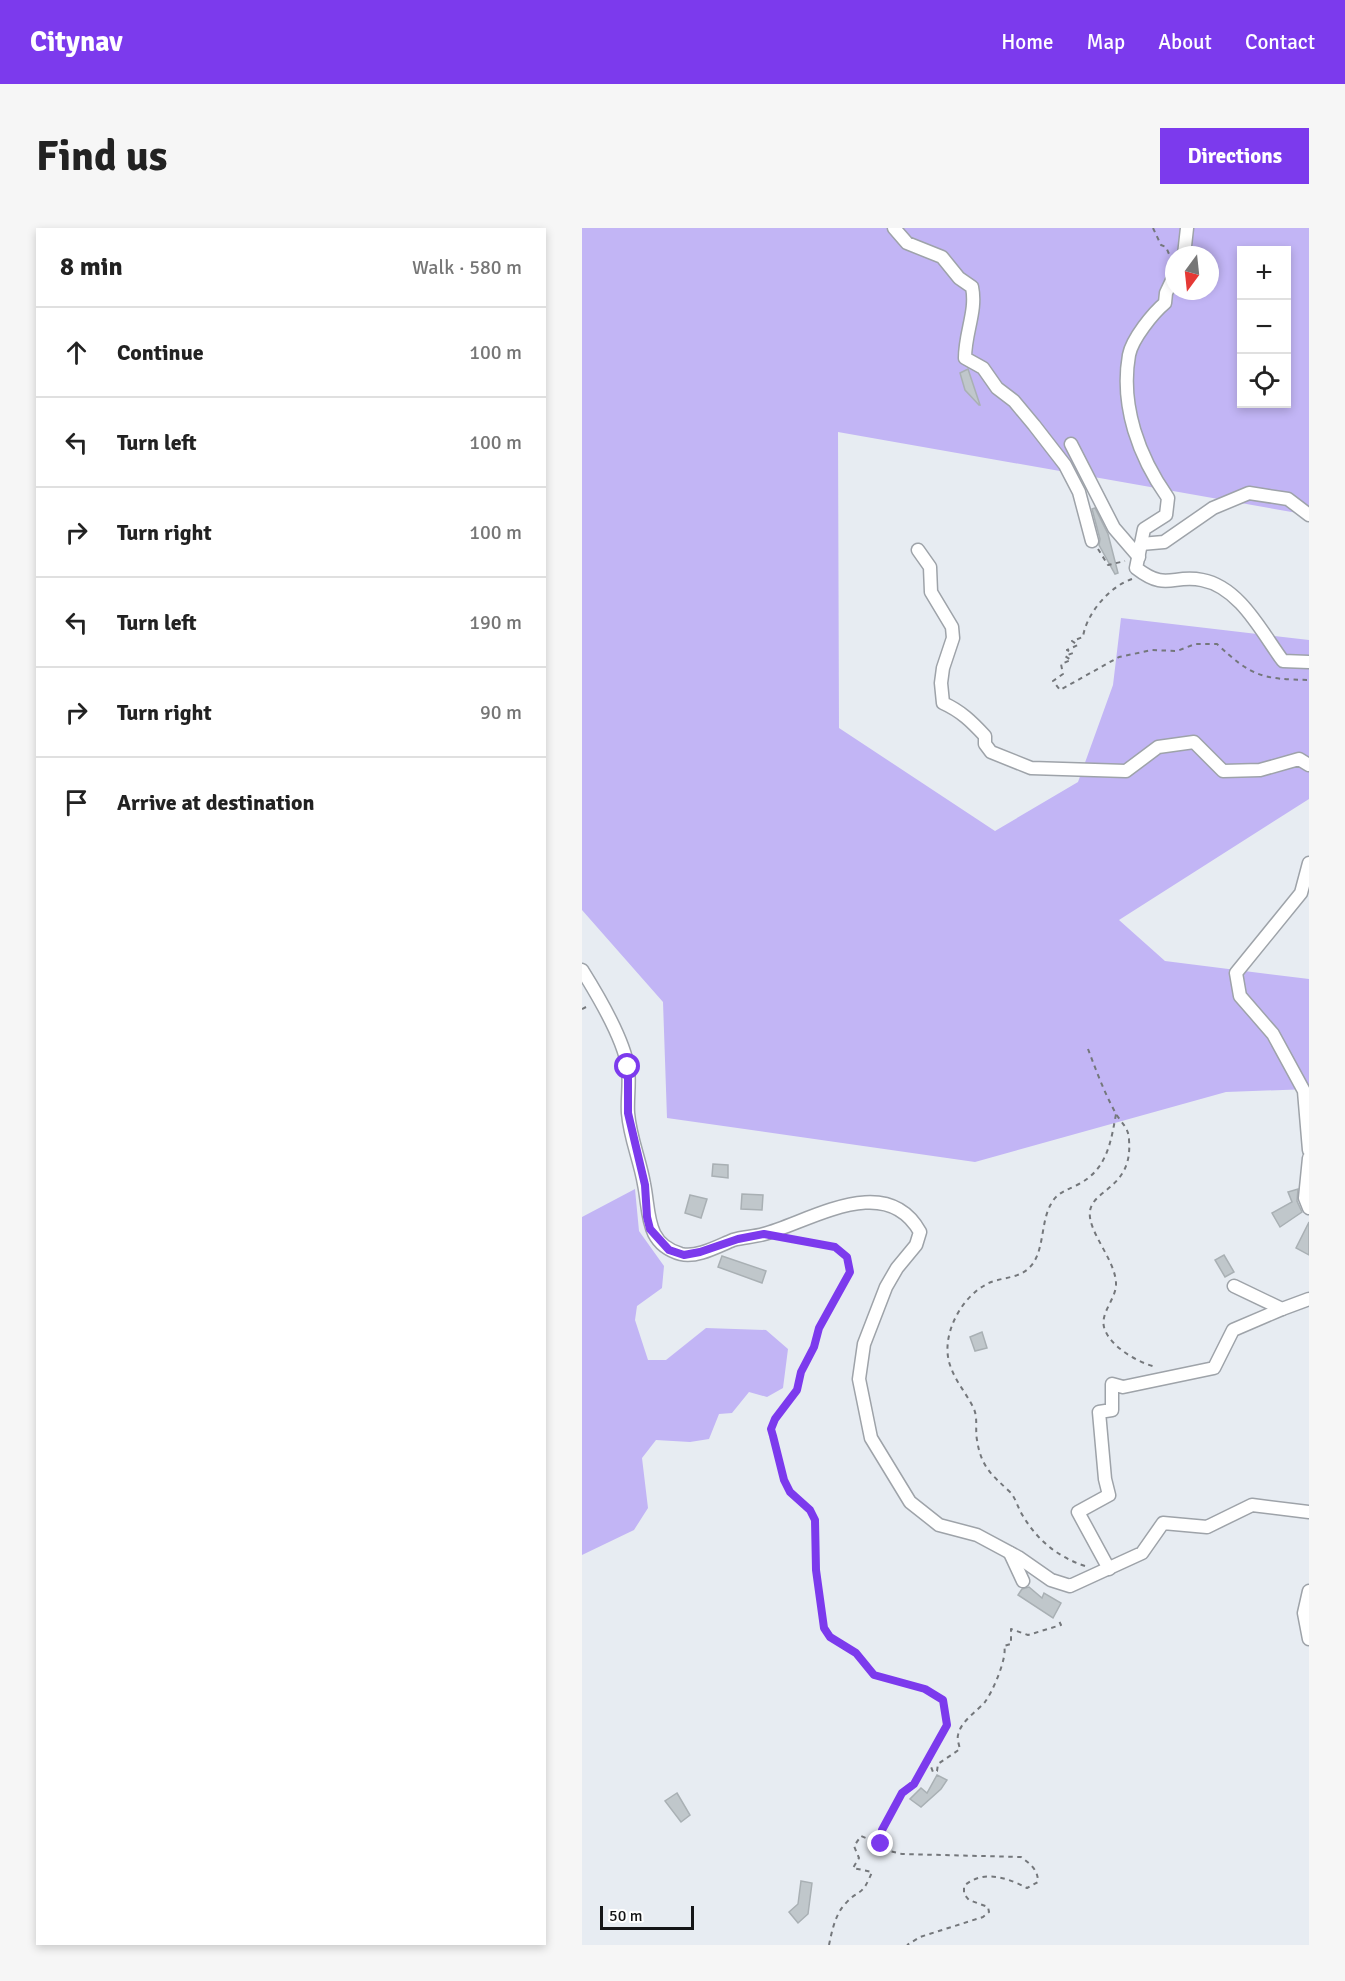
<!DOCTYPE html>
<html lang="en">
<head>
<meta charset="utf-8">
<style>
	body { margin:0; font-family:Signika,sans-serif; background:#f6f6f6; color:#222 }
	.controls { position:absolute; right:18px; top:18px; display:grid; overflow:hidden; border-radius:0px; box-shadow:0 3px 9px #0003 }
	.controls button { width:54px; height:54px; display:grid; place-items:center; padding:0; border:0; border-bottom:2px solid #e0e0e0; background:#fff; color:#222; font:30px sans-serif }
	.compass { position:absolute; left:583px; top:18px; width:54px; height:54px; border-radius:50%; background:#fff; box-shadow:0 3px 9px #0003; rotate:195deg }
	.scale { position:absolute; left:18px; bottom:15px; width:94px; box-sizing:border-box; padding-left:6px; border:3px solid #151618; border-top:0; font-size:16px; line-height:21px; white-space:nowrap; color:#151618; -webkit-text-stroke:4px #fff; paint-order:stroke }
	.stop { position:absolute; width:18px; height:18px; margin:-14px; border:4px solid #7c3aed; border-radius:50%; background:#fff }
	.stop.end { background:#7c3aed; border-color:#fff; box-shadow:0 2px 6px #0008 }
	.list { margin:0; padding:0; list-style:none }
	h2 { display:flex; justify-content:space-between; align-items:center; height:78px; margin:0; padding:0 24px; font-size:26px }
	h2 small { font-size:20px; font-weight:400; color:#767676 }
	.list li { display:grid; grid-template-columns:39px 1fr auto; gap:18px; align-items:center; box-sizing:border-box; height:90px; padding:0 24px; border-top:2px solid #e0e0e0 }
	.list b { display:block; font-size:22px; white-space:nowrap }
	.list em { font-size:20px; font-style:normal; color:#767676 }
	.icon { flex:none; width:33px; height:33px; fill:none; stroke:currentColor; stroke-width:2; stroke-linecap:round; stroke-linejoin:round }
	.map { position:relative; flex:none; width:727px; height:1717px; overflow:hidden; border-radius:0px }
	header { display:flex; align-items:center; gap:36px; box-sizing:border-box; height:84px; padding:0 30px; background:#7c3aed; color:#fff }
	header strong { font-size:28px }
	nav { display:flex; gap:33px; margin-inline-start:auto; font-size:21px }
	.intro { display:flex; align-items:center; justify-content:space-between; box-sizing:border-box; height:144px; padding:0 36px }
	h1 { margin:0; font-size:42px }
	.button { padding:15px 27px; border-radius:0px; background:#7c3aed; color:#fff; font-size:21px; font-weight:700 }
	main { display:flex; gap:36px; padding:0 36px }
	aside { flex:1; background:#fff; border-radius:0px; box-shadow:0 3px 9px #0003 }
	.map>svg:first-child { display:block }
	.green { fill:#c2b5f5; fill-rule:evenodd }
	.building { fill:#c0c7cb; stroke:#a9b0b4; stroke-width:1.5 }
	.lines { fill:none; stroke-linecap:round; stroke-linejoin:round }
	.minor-casing { stroke:#9ea3a9; stroke-width:15 }
	.path { stroke:#74777b; stroke-width:2; stroke-dasharray:4.5 4.5; stroke-linecap:butt }
	.minor { stroke:#fff; stroke-width:12 }
	.route { stroke:#7c3aed; stroke-width:8 }
</style>
</head>
<body>
<header>
<strong>Citynav</strong>
<nav><a>Home</a><a>Map</a><a>About</a><a>Contact</a></nav>
</header>
<div class="intro"><h1>Find us</h1><a class="button">Directions</a></div>
<main>
<aside>
<h2>8 min<small>Walk · 580 m</small></h2>
<ul class="list">
<li><svg class="icon" aria-label="ahead" viewBox="0 0 24 24"><path d="M12 20V5M6 11l6-6 6 6"/></svg><div><b>Continue</b></div><em>100 m</em></li>
<li><svg class="icon" aria-label="left" viewBox="0 0 24 24"><path d="M17 20v-9H6M10 6l-5 5 5 5"/></svg><div><b>Turn left</b></div><em>100 m</em></li>
<li><svg class="icon" aria-label="right" viewBox="0 0 24 24"><path d="M7 20v-9h11M14 6l5 5-5 5"/></svg><div><b>Turn right</b></div><em>100 m</em></li>
<li><svg class="icon" aria-label="left" viewBox="0 0 24 24"><path d="M17 20v-9H6M10 6l-5 5 5 5"/></svg><div><b>Turn left</b></div><em>190 m</em></li>
<li><svg class="icon" aria-label="right" viewBox="0 0 24 24"><path d="M7 20v-9h11M14 6l5 5-5 5"/></svg><div><b>Turn right</b></div><em>90 m</em></li>
<li><svg class="icon" aria-label="arrive" viewBox="0 0 24 24"><path d="M6 21V4h12l-3 4 3 4H6"/></svg><div><b>Arrive at destination</b></div></li>
</ul>
</aside>
<div class="map">
<svg width="727" height="1717" viewBox="0 0 727 1717">
	<rect width="100%" height="100%" fill="#e7ecf2"/>
	<!-- green -->
	<g class="green">
		<path d="M0,0H727V287L256,204L257,500L413,603L496,554L531,457L539,390L727,412V571L537,692L583,733L727,751V861L644,864L393,934L85,890L81,774L0,682ZM660,22H704V176H660ZM592,27H628V63H592Z"/>
		<polygon points="53,961 57,1003 82,1038 80,1060 55,1078 53,1092 66,1132 84,1132 124,1100 184,1102 206,1121 201,1160 185,1169 167,1164 150,1185 137,1186 127,1211 108,1214 74,1212 60,1230 66,1280 52,1302 0,1327 0,989"/>
	</g>
	<!-- building -->
	<g class="building">
		<polygon points="386,141 398,177 397,177 383,162 378,145"/>
		<polygon points="513,280 526,306 536,345 533,346 517,317 518,311 510,281"/>
		<polygon points="131,936 146,937 146,950 130,948"/>
		<polygon points="716,961 715,973 720,984 698,999 690,985 710,974 706,964"/>
		<polygon points="160,966 181,967 180,982 159,981"/>
		<polygon points="108,967 125,971 119,990 103,985"/>
		<polygon points="727,994 727,1027 714,1020"/>
		<polygon points="642,1027 652,1044 643,1049 633,1032"/>
		<polygon points="140,1028 184,1043 180,1055 136,1039"/>
		<polygon points="400,1104 405,1120 393,1123 388,1109"/>
		<polygon points="447,1359 460,1370 462,1365 479,1375 471,1390 436,1367 440,1361"/>
		<polygon points="355,1547 365,1552 359,1561 339,1579 328,1571 339,1560 345,1565"/>
		<polygon points="95,1565 108,1587 99,1594 83,1573"/>
		<polygon points="219,1653 230,1655 226,1686 216,1695 207,1684 216,1676"/>
	</g>
	<g class="lines">
		<defs>
			<g id="minor">
				<path d="M312,0L325,15L360,29L377,50L390,59C395,83 383,104 383,130L401,140L415,160L432,173L452,197L483,237L497,264L510,313"/>
				<polyline points="602,27 605,0"/>
				<path d="M592,48L584,65L583,75C571,85 550,111 547,127C538,178 557,229 586,270L584,287L562,301L554,340C585,364 590,346 620,352C658,359 680,405 701,433L727,434"/>
				<polyline points="489,216 532,300 557,329"/>
				<polyline points="559,316 582,314 631,280 667,265 706,271 727,287"/>
				<path d="M336,322L348,339L349,364L370,399L371,410L361,440L359,455L361,475C379,483 390,494 403,508V516L409,524L449,540L544,543L576,519L612,514L641,543L678,542L717,531L727,537"/>
				<polyline points="727,635 719,665 654,745 658,768 691,806 722,863 727,922"/>
				<path d="M0,742C15,766 42,812 46,840C48,855 45,871 46,885C48,910 58,932 62,956C68,985 63,1016 99,1026C115,1030 136,1018 151,1012C161,1009 172,1009 182,1006C229,993 304,943 338,1004L334,1017L315,1040L304,1059L282,1116L277,1151L289,1210L328,1274L357,1297L395,1307L436,1329L469,1352L488,1358L560,1325L581,1295L625,1299L670,1277L727,1284"/>
				<polyline points="727,930 723,970 727,980"/>
				<polyline points="652,1058 700,1081 727,1071"/>
				<polyline points="428,1325 441,1353"/>
				<polyline points="527,1341 496,1284 527,1267 523,1251 517,1184 530,1182 530,1156 541,1159 632,1140 651,1102 700,1081"/>
				<polyline points="727,1363 722,1385 727,1411"/>
			</g>
		</defs>
		<!-- minor casing -->
		<use href="#minor" class="minor-casing"/>
		<!-- path -->
		<g class="path">
			<polyline points="571,0 579,17 584,19 590,33"/>
			<polyline points="516,321 526,337 543,333"/>
			<path d="M550,351C528,358 504,386 501,409L490,413L496,417L485,422L491,425L483,428L489,432L479,436L481,446L471,453L478,462L537,429L570,422L595,423L613,416H635C670,449 680,451 727,452"/>
			<polyline points="0,781 8,777"/>
			<path d="M506,821C514,842 522,864 533,884C538,894 547,899 547,912C551,960 511,961 508,983C505,1003 533,1031 534,1055C535,1071 516,1086 523,1102C530,1120 557,1135 574,1139"/>
			<path d="M205,1011L253,1019L265,1029L268,1038L265,1053L237,1100L232,1119L219,1144L215,1162L198,1183L189,1201L202,1252L209,1264L228,1283L233,1292L234,1342L242,1400L248,1409L275,1425L292,1447L355,1466L361,1471L365,1497L332,1556L320,1565L300,1602L299,1616L303,1622L320,1626L439,1629C448,1636 456,1641 456,1654L445,1660C426,1650 401,1641 382,1658V1666L387,1672L406,1679L407,1684L401,1689L338,1709L325,1717"/>
			<path d="M503,1338C476,1329 456,1313 441,1288C436,1281 434,1270 428,1264C410,1247 399,1239 395,1212C393,1202 396,1191 392,1181C385,1166 373,1153 368,1137C358,1108 379,1069 405,1056C418,1049 436,1051 447,1040C463,1025 458,995 469,976C475,964 486,962 497,956C525,941 529,914 534,886"/>
			<path d="M346,1531L351,1544L355,1543L356,1536L378,1521C377,1517 375,1511 376,1507C379,1493 394,1484 403,1474C410,1465 426,1429 422,1418L429,1416V1401L446,1407L479,1397L476,1391"/>
			<path d="M247,1717C250,1703 253,1687 263,1676C278,1659 279,1671 290,1644L271,1640L277,1630L272,1618L279,1608L299,1616"/>
		</g>
		<!-- minor -->
		<use href="#minor" class="minor"/>
	</g>
	<g class="lines">
		<!-- route -->
		<polyline class="route" points="46,839 46,885 63,957 65,989 68,1001 87,1022 102,1027 118,1024 156,1011 182,1006 253,1019 265,1029 268,1044 237,1100 232,1119 219,1144 215,1162 193,1191 189,1201 191,1208 202,1252 208,1264 228,1282 233,1292 234,1342 242,1400 248,1409 274,1425 292,1447 343,1461 361,1472 365,1497 332,1556 320,1565 300,1602 299,1616"/>
	</g>
</svg>
<div class="controls">
<button>+</button>
<button>−</button>
<button><svg class="icon" aria-label="locate" viewBox="0 0 24 24"><circle cx="12" cy="12" r="6"/><path d="M12 2v4M12 18v4M2 12h4M18 12h4"/></svg></button>
</div>
<svg class="compass" viewBox="-18 -18 36 36"><path d="M0-13l5 13h-10z" fill="#e53935"/><path d="M0 13l5-13h-10z" fill="#767676"/></svg>
<div class="scale">50 m</div>
<div class="stop" style="left:46px;top:839px"></div>
<div class="stop end" style="left:299px;top:1616px"></div>
</div>
</main>
</body>
</html>
